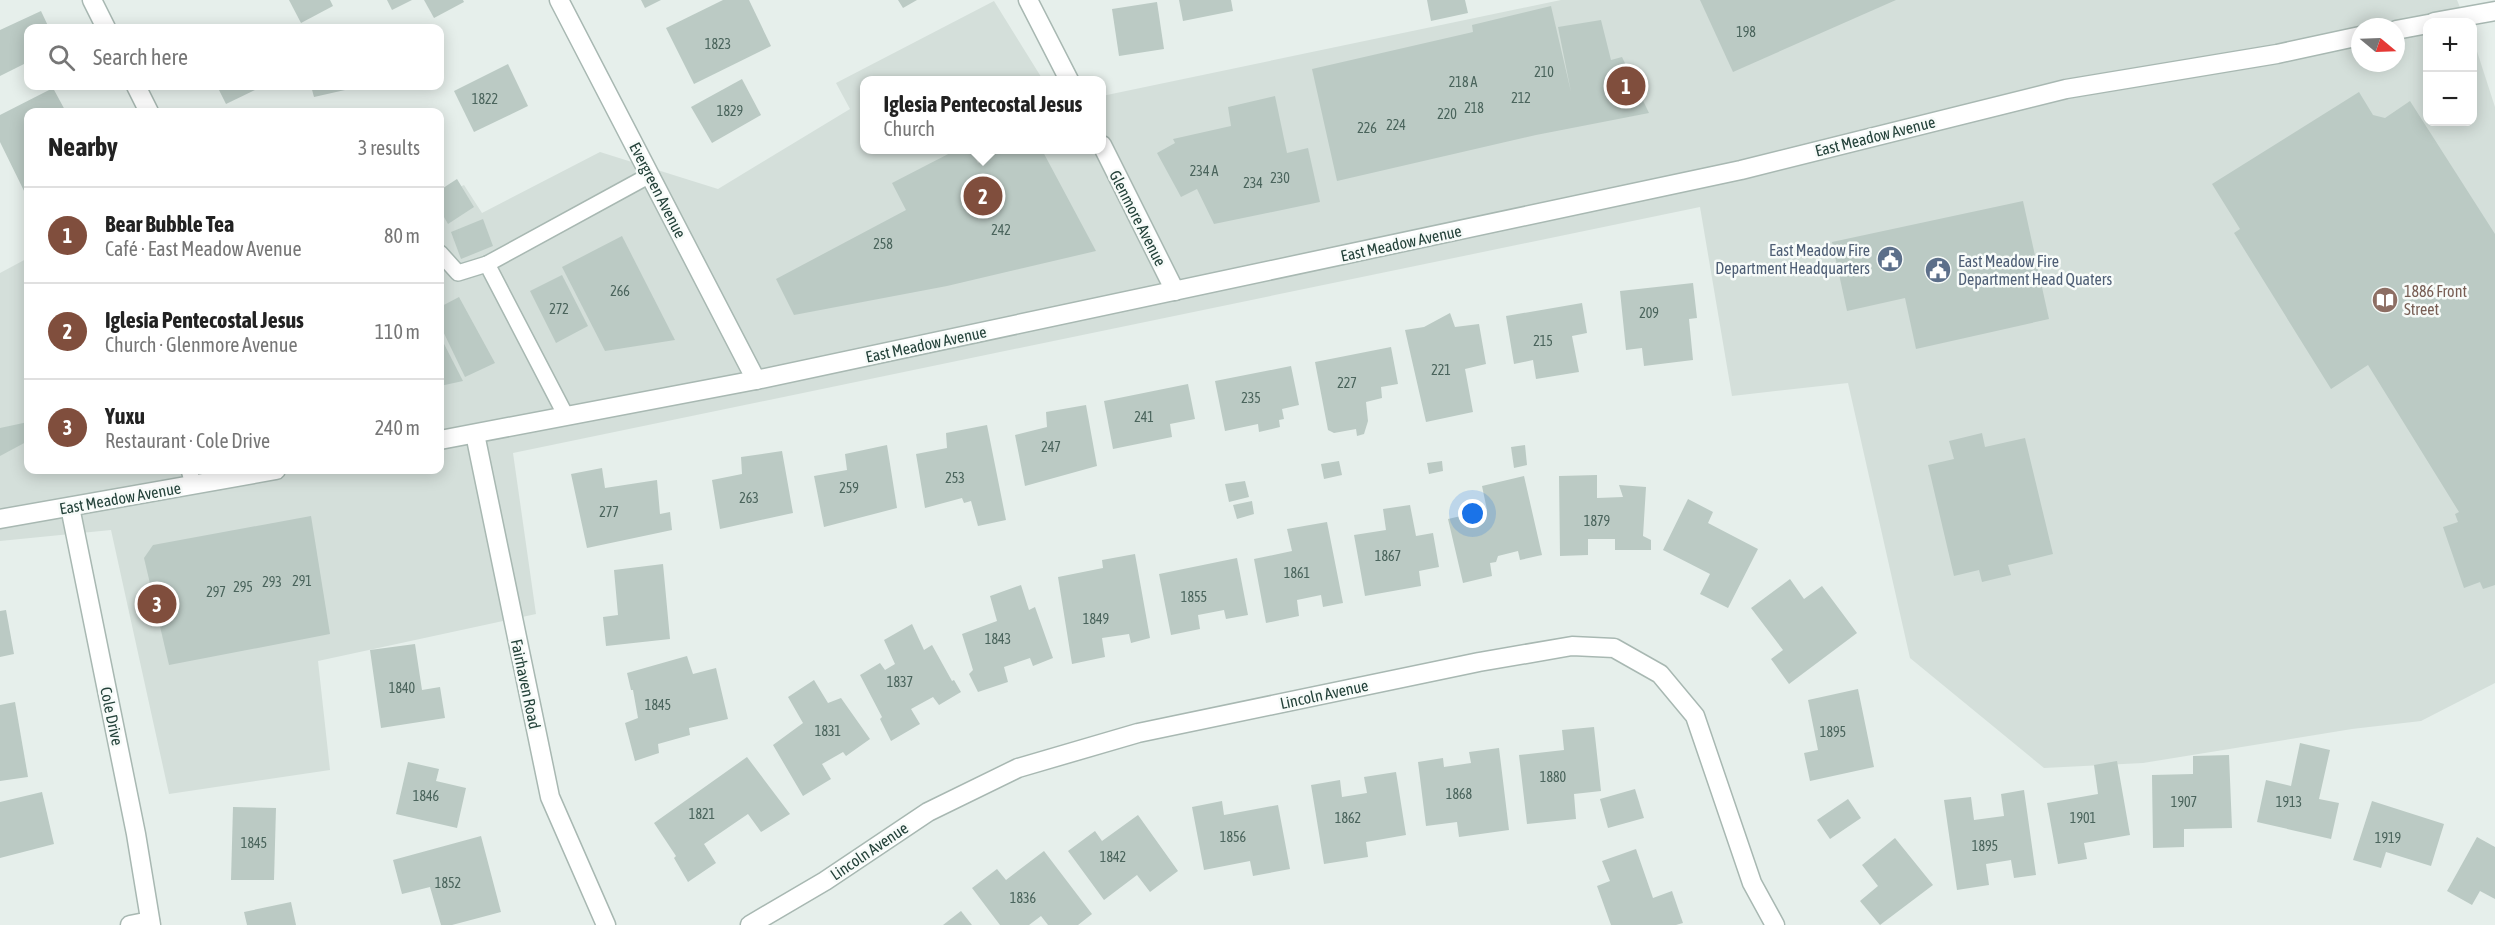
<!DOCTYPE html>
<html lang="en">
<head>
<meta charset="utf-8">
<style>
	body { margin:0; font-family:"Asap Condensed",sans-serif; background:#f6f6f6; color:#222 }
	.controls { position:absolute; right:18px; top:18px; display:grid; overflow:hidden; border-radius:12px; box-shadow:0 3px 15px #0003 }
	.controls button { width:54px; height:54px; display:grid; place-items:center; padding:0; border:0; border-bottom:2px solid #e0e0e0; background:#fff; color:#222; font:30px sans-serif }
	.compass { position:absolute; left:2351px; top:18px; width:54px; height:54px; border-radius:50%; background:#fff; box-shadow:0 3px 15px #0003; rotate:109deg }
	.you { position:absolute; left:1473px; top:514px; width:21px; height:21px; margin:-15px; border:4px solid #fff; border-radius:50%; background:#1a73e8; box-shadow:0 0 0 9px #1a73e833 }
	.badge { display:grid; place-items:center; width:39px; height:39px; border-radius:50%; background:#804e3d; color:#fff; font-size:20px; font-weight:700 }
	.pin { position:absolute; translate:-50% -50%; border:3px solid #fff; box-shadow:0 2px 6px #0006 }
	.popup { position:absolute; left:860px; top:76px; width:246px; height:78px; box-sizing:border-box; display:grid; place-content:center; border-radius:12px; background:#fff; filter:drop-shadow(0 2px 4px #0005); font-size:20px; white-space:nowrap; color:#767676 }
	.popup b { font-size:22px; color:#222 }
	.popup::after { content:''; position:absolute; left:50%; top:100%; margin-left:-12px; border:12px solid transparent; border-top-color:#fff }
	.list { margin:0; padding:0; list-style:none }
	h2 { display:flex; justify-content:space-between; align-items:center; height:78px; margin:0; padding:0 24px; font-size:26px }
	h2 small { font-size:20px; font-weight:400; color:#767676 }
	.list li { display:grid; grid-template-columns:39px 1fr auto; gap:18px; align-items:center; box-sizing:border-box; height:96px; padding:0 24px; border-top:2px solid #e0e0e0 }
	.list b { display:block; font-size:22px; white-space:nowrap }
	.list p { margin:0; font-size:20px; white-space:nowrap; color:#767676 }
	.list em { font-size:20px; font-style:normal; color:#767676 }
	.icon { flex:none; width:33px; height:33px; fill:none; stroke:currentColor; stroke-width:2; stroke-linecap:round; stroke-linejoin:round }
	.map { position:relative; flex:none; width:2495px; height:925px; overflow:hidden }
	.search { position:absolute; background:#fff; box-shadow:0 3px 15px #0003; left:24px; top:24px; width:420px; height:66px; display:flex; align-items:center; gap:15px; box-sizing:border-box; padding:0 21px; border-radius:12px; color:#767676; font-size:22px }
	.panel { position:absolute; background:#fff; box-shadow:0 3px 15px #0003; left:24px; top:108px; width:420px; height:366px; border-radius:12px }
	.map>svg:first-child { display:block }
	.built { fill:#d4dfda; fill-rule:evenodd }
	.building { fill:#bbcac4 }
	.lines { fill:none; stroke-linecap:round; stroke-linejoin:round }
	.service-casing { stroke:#a8b8b2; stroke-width:18 }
	.minor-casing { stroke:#a8b8b2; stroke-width:21 }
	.tertiary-casing { stroke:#a8b8b2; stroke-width:21 }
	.service { stroke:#fff; stroke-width:15 }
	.minor { stroke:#fff; stroke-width:18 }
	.tertiary { stroke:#fff; stroke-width:18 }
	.labels { text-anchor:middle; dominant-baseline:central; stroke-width:5; stroke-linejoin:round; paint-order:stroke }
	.number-label { font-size:14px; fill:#4a645c }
	.street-label { font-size:16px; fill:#24423a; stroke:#f7fbf9 }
	.service-label { font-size:16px; fill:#4e5e75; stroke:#f7fbf9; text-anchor:end }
	.education-label { font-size:16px; fill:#785e54; stroke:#f7fbf9; text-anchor:start }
</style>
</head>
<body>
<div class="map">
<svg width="2495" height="925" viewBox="0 0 2495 925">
	<rect width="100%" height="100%" fill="#e6efeb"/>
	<!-- built -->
	<path class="built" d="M1561,0H2457L2466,22H2428V122H2472L2473,39L2495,107V683L2421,721L2352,729L2143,763L2044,768L1910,658L1848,383L1732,396L1700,207L513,453L536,614L318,661L330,770L169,794L111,530L0,541V273L28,258V470H440V197L464,185L482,213L600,152L718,189L850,109L836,83L994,1L1043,80H864V150H1102V96ZM2360,27H2396V63H2360Z"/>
	<!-- building -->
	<g class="building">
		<polygon points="289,0 330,0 333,6 301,23"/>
		<polygon points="387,0 412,0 392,10"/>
		<polygon points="424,0 463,0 464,2 434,18"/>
		<polygon points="641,0 661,0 645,8"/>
		<polygon points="723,0 749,0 771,46 694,84 666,28"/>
		<polygon points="898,0 917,0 903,8"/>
		<polygon points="1179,0 1231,0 1233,11 1183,21"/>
		<polygon points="1427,0 1465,0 1468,13 1431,21"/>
		<polygon points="1700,0 1896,0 1733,72"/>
		<polygon points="1157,2 1164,49 1119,56 1112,9"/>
		<polygon points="1551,6 1571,92 1558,27 1601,20 1611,60 1622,57 1649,113 1536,135 1337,181 1312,69 1473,32 1472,25"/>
		<polygon points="41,11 49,28 28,28 28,62 0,76 0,30"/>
		<polygon points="508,64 528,106 474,132 454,91"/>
		<polygon points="742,79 761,115 712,143 691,107"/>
		<polygon points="217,86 263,86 226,104"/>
		<polygon points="311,86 344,86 345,90 314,97"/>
		<polygon points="53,88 66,112 28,112 28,199 0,142 0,115"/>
		<polygon points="2359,92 2373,115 2385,118 2410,101 2495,234 2495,585 2483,589 2480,582 2464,588 2443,527 2458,522 2455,514 2459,512 2368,365 2331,389 2234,233 2240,229 2212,184"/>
		<polygon points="1275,96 1287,153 1308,148 1320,202 1214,224 1197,189 1181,197 1157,153 1175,143 1173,139 1231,126 1228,107"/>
		<polygon points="956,150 971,150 978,163 1003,150 1042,150 1096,251 947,286 794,315 776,279 906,210 892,183"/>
		<polygon points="457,179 474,207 448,224 440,210 440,190"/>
		<polygon points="2023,201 2049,319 1916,349 1905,298 1847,311 1832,242"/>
		<polygon points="483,219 493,246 461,259 451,232"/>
		<polygon points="622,236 675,340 605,351 562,267"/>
		<polygon points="562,275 588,326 556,343 530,291"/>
		<polygon points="1693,283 1697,318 1689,319 1693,360 1644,366 1642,348 1626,350 1620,291"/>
		<polygon points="459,297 495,363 465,377 440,325 440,307"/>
		<polygon points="1582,303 1587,333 1572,336 1579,372 1536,379 1533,360 1514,364 1506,316"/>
		<polygon points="1450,313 1455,327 1479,324 1486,364 1465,369 1473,412 1426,422 1405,330 1424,327"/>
		<polygon points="440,336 463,381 440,386"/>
		<polygon points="1391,347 1398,384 1381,387 1382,398 1366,402 1368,421 1364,434 1357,436 1356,429 1334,433 1328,430 1315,362"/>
		<polygon points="1291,366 1299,405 1282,409 1284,419 1279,420 1280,427 1259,432 1258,424 1225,431 1215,381"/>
		<polygon points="1188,384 1195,419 1170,424 1172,437 1113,449 1104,401"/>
		<polygon points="1086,405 1097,466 1025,486 1015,435 1047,427 1046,412"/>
		<polygon points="28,422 28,441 0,456 0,428"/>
		<polygon points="987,425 1006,520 978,526 971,501 964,503 962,498 925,508 916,454 947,448 946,433"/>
		<polygon points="1982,433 1985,447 2025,438 2053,554 2008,565 2011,575 1982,582 1979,570 1954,576 1928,465 1954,459 1949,441"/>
		<polygon points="887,445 897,508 824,527 814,476 847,470 845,454"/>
		<polygon points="1525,445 1527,465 1514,468 1511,447"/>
		<polygon points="782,451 793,513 720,529 712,480 742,474 741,457"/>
		<polygon points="1339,461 1342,475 1324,479 1321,464"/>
		<polygon points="1442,461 1443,471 1429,474 1427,463"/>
		<polygon points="602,468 605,488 657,480 660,514 670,512 672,530 587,548 571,474"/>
		<polygon points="1597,475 1597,498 1623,497 1619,485 1646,487 1643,536 1651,540 1651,550 1615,550 1615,539 1588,539 1588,555 1560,556 1559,476"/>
		<polygon points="1524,476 1542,555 1520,560 1518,551 1498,556 1496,562 1490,563 1492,576 1463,583 1448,519 1487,510 1482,486"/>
		<polygon points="1245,481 1249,497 1229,502 1225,484"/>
		<polygon points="1688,499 1713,512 1708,523 1758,549 1728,608 1700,594 1710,574 1663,550"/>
		<polygon points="1252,501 1254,514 1237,519 1233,505"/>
		<polygon points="1410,505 1416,536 1433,533 1439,567 1419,571 1421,586 1365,596 1354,535 1386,530 1383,509"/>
		<polygon points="311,516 330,634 169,665 144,558 153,545"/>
		<polygon points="1327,522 1343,603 1323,607 1321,595 1297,600 1299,616 1266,623 1254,559 1292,551 1287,529"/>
		<polygon points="1135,554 1150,638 1131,643 1129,634 1102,638 1105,657 1072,664 1058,577 1103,568 1102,560"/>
		<polygon points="1237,558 1248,615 1226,619 1224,610 1198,615 1200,629 1171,635 1159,574"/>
		<polygon points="663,564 670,639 606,646 603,617 618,615 614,570"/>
		<polygon points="1790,579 1804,599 1822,586 1857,633 1789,684 1771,659 1783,650 1751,608"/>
		<polygon points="1021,585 1029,610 1035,607 1053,658 1033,666 1030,658 1004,667 1008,682 978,692 969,674 973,670 962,634 997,621 990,596"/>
		<polygon points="6,610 14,654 0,657 0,611"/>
		<polygon points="912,624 924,650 932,645 952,681 954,680 961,692 939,705 933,697 911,709 920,724 891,741 880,719 882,717 860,675 880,663 885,670 895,664 884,640"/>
		<polygon points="415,644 422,690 440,687 445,718 381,728 370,650"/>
		<polygon points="687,656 693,674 716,668 728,719 689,728 690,735 658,744 659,753 635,761 625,723 638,718 633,690 631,690 627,673"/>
		<polygon points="814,680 828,703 841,698 870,739 846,756 843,752 822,764 831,779 803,796 773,745 803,723 788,697"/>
		<polygon points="1858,689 1874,767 1810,781 1804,753 1818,750 1808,700"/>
		<polygon points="15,702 28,777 0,781 0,705"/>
		<polygon points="1594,727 1601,791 1574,794 1576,819 1527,824 1519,755 1564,750 1562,730"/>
		<polygon points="2300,743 2330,750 2319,799 2339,803 2331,839 2257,822 2266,780 2291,786"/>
		<polygon points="1499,748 1509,830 1459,837 1457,822 1426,826 1418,762 1443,758 1444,767 1471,763 1469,752"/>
		<polygon points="2229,755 2232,828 2184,829 2184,847 2153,848 2152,775 2193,774 2193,756"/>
		<polygon points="747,757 790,814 761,832 748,814 704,844 716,863 688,882 674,858 676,856 654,823"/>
		<polygon points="2117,761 2130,835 2084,843 2087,859 2058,864 2047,803 2098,794 2094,765"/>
		<polygon points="408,762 439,769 436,781 466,788 457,828 396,814"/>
		<polygon points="1396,772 1406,835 1366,842 1368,857 1324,864 1311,785 1340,780 1342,797 1367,793 1364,777"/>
		<polygon points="1635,789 1644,818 1608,828 1600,799"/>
		<polygon points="2024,790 2036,875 2014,878 2011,860 1986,864 1989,885 1957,890 1944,800 1971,797 1974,820 2004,816 2001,794"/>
		<polygon points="42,792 54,844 0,858 0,802"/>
		<polygon points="1848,799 1861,818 1830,839 1817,820"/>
		<polygon points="1222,801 1224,815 1278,805 1290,869 1253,876 1250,861 1204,870 1192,807"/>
		<polygon points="2372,801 2444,824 2431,866 2386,852 2381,868 2353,860"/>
		<polygon points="233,807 276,808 274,880 231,880"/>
		<polygon points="1138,815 1178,871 1150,892 1137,875 1104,900 1068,851 1095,831 1102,841"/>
		<polygon points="481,836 501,912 452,925 441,925 430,887 402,894 393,860"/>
		<polygon points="2477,837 2495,847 2495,899 2480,891 2472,905 2447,891"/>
		<polygon points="1895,838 1933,885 1880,925 1860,901 1878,886 1862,865"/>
		<polygon points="1636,849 1653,898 1672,891 1683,923 1676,925 1611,925 1597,886 1610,881 1602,861"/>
		<polygon points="1044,851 1092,914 1078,925 1048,925 1041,916 1029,925 1000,925 972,888 997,869 1006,880"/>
		<polygon points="291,902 296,925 247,925 244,912"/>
		<polygon points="961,911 972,925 943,925"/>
	</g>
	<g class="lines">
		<defs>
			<g id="service">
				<polyline points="440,253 458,273 487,264 650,175"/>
				<polyline points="487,264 566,416"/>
				<polyline points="189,470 193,484"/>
			</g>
			<g id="minor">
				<polyline points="92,0 106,28"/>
				<polyline points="559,0 756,380"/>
				<polyline points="1028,0 1069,80"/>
				<polyline points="136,86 149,112"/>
				<polyline points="1102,145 1175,291"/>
				<polyline points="475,434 550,797 606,925"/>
				<polyline points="70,507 136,834 151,925"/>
				<polyline points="130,925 150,921"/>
				<polyline points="750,925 825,881 928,812 1018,768 1138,733 1479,662 1572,646 1614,648 1660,674 1695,716 1752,883 1775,925"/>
			</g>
			<g id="tertiary">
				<polyline points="2434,22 2495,11"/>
				<polyline points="2396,30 2428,24"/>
				<polyline points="440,440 756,380 1741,170 2066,89 2277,54 2360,36"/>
				<polyline points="0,519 276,470"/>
			</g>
		</defs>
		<!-- service casing -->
		<use href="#service" class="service-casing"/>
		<!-- minor casing -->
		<use href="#minor" class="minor-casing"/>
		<!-- tertiary casing -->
		<use href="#tertiary" class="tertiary-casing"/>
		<!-- service -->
		<use href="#service" class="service"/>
		<!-- minor -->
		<use href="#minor" class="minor"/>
		<!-- tertiary -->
		<use href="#tertiary" class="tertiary"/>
	</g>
	<!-- icons -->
	<defs>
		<symbol id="civic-disc" viewBox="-11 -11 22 22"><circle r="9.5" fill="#5c6f8a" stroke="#f7fbf9"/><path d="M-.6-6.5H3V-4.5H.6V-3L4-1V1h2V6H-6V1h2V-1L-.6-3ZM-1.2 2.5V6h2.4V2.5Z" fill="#fff"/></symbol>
		<symbol id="library-disc" viewBox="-11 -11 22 22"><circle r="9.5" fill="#8d6e63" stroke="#f7fbf9"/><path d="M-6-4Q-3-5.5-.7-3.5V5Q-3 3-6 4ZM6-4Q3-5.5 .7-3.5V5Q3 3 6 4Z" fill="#fff"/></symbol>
	</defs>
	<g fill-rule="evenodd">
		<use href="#civic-disc" x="1875" y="244" width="30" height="30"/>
		<use href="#civic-disc" x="1923" y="255" width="30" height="30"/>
		<use href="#library-disc" x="2370" y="285" width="30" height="30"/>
	</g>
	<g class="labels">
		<!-- number labels -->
		<g class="number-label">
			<text x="1746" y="32">198</text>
			<text x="718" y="44">1823</text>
			<text x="1544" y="72">210</text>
			<text x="1463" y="82">218 A</text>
			<text x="1521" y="98">212</text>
			<text x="485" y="99">1822</text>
			<text x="1474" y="108">218</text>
			<text x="730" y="111">1829</text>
			<text x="1447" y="114">220</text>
			<text x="1396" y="125">224</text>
			<text x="1367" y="128">226</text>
			<text x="1204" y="171">234 A</text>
			<text x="1280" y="178">230</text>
			<text x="1253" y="183">234</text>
			<text x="1001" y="230">242</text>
			<text x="883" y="244">258</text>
			<text x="620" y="291">266</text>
			<text x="559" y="309">272</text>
			<text x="1649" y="313">209</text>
			<text x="1543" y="341">215</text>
			<text x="1441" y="370">221</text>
			<text x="1347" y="383">227</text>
			<text x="1251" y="398">235</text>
			<text x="1144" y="417">241</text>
			<text x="1051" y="447">247</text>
			<text x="955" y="478">253</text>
			<text x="849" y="488">259</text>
			<text x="749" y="498">263</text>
			<text x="609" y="512">277</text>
			<text x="1597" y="521">1879</text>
			<text x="1388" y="556">1867</text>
			<text x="1297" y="573">1861</text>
			<text x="302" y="581">291</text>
			<text x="272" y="582">293</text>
			<text x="243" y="587">295</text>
			<text x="216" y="592">297</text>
			<text x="1194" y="597">1855</text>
			<text x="1096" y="619">1849</text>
			<text x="998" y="639">1843</text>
			<text x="900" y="682">1837</text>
			<text x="402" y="688">1840</text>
			<text x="658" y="705">1845</text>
			<text x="828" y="731">1831</text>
			<text x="1833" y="732">1895</text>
			<text x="1553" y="777">1880</text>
			<text x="1459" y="794">1868</text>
			<text x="426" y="796">1846</text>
			<text x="2184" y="802">1907</text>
			<text x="2289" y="802">1913</text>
			<text x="702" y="814">1821</text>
			<text x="1348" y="818">1862</text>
			<text x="2083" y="818">1901</text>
			<text x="1233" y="837">1856</text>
			<text x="2388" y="838">1919</text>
			<text x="254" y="843">1845</text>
			<text x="1985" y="846">1895</text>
			<text x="1113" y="857">1842</text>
			<text x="448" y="883">1852</text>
			<text x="1023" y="898">1836</text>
		</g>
		<!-- street labels -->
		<g class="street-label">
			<text transform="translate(1875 136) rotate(-14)">East Meadow Avenue</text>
			<text transform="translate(658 190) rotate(63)">Evergreen Avenue</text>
			<text transform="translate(1138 218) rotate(63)">Glenmore Avenue</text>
			<text transform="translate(1401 243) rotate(-12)">East Meadow Avenue</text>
			<text transform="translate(926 344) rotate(-12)">East Meadow Avenue</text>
			<text transform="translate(120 498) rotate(-10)">East Meadow Avenue</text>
			<text transform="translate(526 684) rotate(78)">Fairhaven Road</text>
			<text transform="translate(1324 694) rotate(-12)">Lincoln Avenue</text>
			<text transform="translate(112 716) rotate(78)">Cole Drive</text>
			<text transform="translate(869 851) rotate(-34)">Lincoln Avenue</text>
		</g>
		<!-- service labels -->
		<g class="service-label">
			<text x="1870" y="250">East Meadow Fire<tspan x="1870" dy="18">Department Headquarters</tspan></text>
			<text x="1958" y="261" text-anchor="start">East Meadow Fire<tspan x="1958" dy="18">Department Head Quaters</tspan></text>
		</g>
		<!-- education labels -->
		<g class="education-label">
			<text x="2404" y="291">1886 Front<tspan x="2404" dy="18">Street</tspan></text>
		</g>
	</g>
</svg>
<div class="controls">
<button>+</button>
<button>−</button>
</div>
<svg class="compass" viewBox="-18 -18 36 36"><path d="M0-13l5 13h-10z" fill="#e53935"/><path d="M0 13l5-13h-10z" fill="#767676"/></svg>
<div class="you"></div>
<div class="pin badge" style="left:1626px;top:86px">1</div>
<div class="pin badge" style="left:983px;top:196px">2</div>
<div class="popup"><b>Iglesia Pentecostal Jesus</b>Church</div>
<div class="pin badge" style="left:157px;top:604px">3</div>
<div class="search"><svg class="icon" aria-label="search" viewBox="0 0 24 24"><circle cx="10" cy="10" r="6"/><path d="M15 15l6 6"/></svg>Search here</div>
<section class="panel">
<h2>Nearby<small>3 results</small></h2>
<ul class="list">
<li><span class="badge">1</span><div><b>Bear Bubble Tea</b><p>Café · East Meadow Avenue</p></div><em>80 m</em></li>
<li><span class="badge">2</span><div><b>Iglesia Pentecostal Jesus</b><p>Church · Glenmore Avenue</p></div><em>110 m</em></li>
<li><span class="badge">3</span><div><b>Yuxu</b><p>Restaurant · Cole Drive</p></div><em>240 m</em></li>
</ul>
</section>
</div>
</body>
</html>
